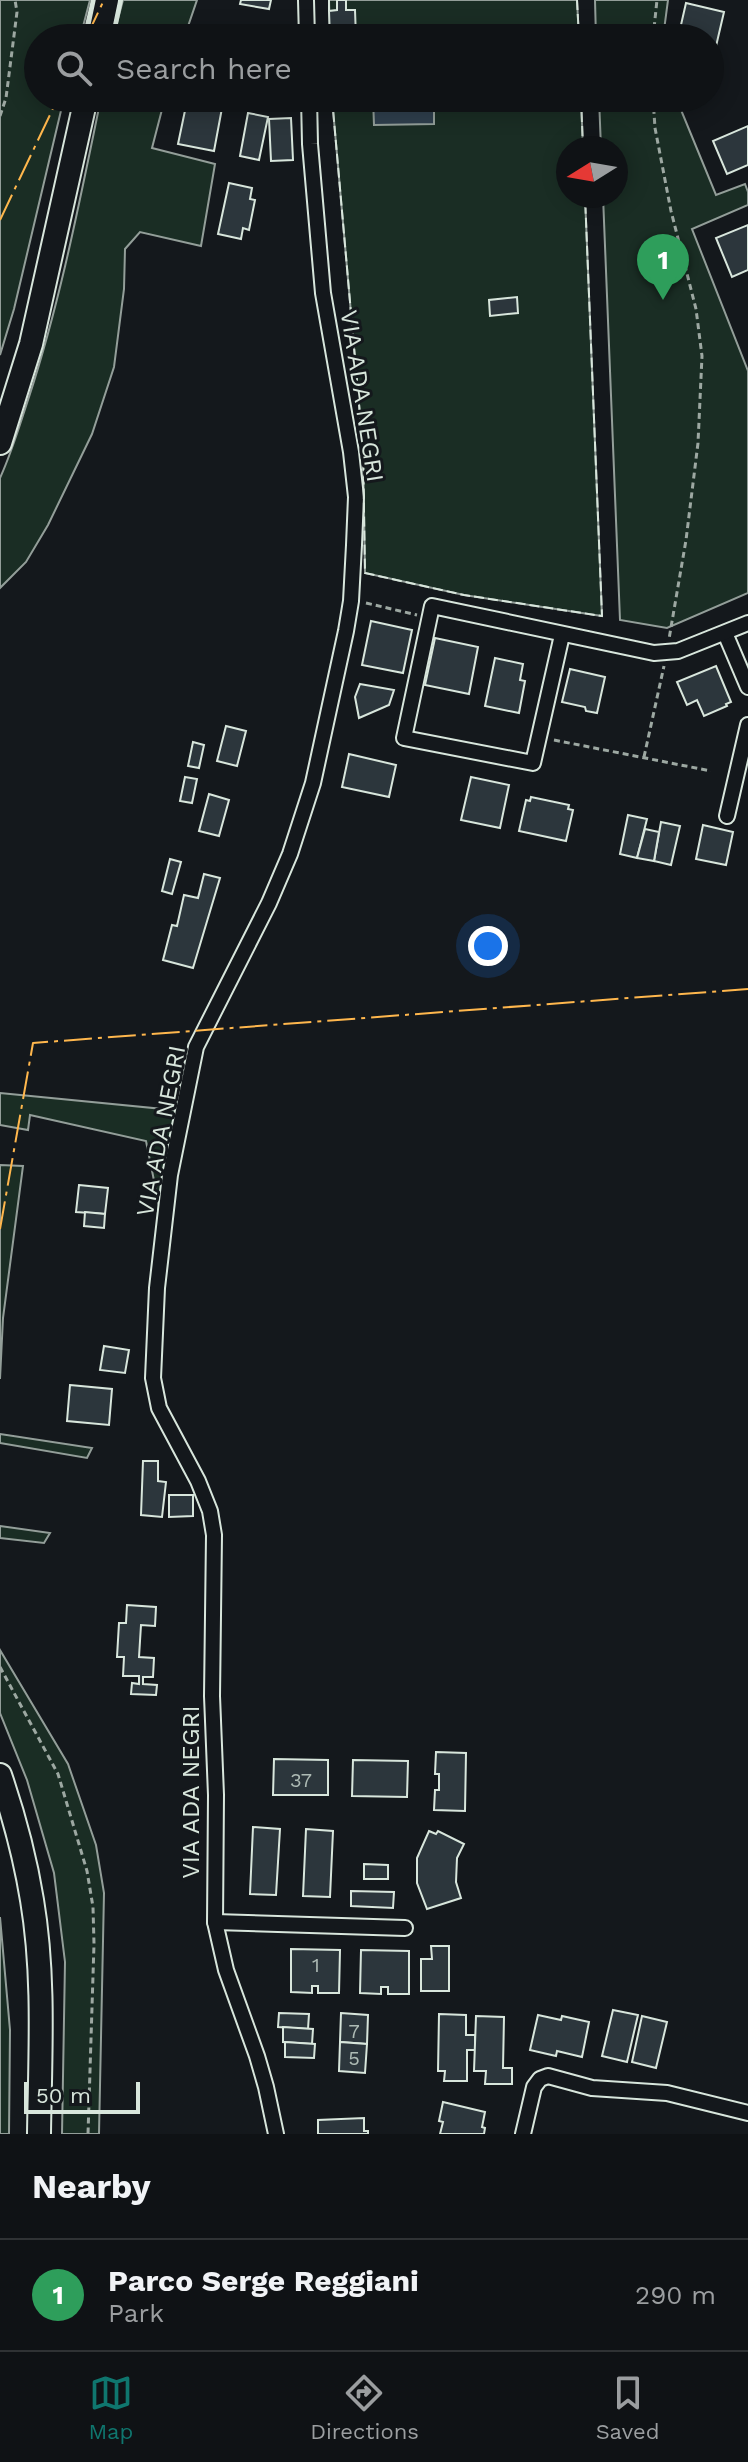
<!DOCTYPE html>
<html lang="en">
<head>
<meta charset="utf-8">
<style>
	body { margin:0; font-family:"Work Sans",sans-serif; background:#1d2022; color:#f1f3f6 }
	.compass { position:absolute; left:556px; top:136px; width:72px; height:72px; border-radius:50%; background:#0f1215; box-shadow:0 4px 20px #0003; rotate:259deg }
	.scale { position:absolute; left:24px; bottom:20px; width:116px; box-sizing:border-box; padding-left:8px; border:4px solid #d8e6dc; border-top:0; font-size:22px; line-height:28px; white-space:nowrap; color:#d8e6dc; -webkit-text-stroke:6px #14181c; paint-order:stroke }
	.you { position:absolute; left:488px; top:946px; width:28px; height:28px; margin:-20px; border:6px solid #fff; border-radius:50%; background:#1a73e8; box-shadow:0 0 0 12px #1a73e833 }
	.badge { display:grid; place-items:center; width:52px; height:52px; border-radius:50%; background:#0f766e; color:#fff; font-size:26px; font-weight:700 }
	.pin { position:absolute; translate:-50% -66px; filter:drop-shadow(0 2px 4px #0008) }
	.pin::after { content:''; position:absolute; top:42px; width:28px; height:24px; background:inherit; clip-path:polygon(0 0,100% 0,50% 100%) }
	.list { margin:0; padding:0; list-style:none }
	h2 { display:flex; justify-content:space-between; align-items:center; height:104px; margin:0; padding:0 32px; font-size:34px }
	h2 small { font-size:26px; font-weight:400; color:#9b9ea0 }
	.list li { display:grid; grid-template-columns:52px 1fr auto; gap:24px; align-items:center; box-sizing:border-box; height:112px; padding:0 32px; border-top:2px solid #2f3234 }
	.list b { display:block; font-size:30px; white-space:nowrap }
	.list p { margin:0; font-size:26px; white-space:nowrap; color:#9b9ea0 }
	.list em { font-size:26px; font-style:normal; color:#9b9ea0 }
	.icon { flex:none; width:44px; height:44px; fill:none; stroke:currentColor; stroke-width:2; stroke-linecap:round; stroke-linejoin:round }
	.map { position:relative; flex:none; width:748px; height:2134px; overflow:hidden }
	.search { position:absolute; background:#0f1215; box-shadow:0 4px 20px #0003; left:24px; right:24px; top:24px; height:88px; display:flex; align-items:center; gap:20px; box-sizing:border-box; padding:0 28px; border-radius:44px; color:#9b9ea0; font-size:30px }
	.sheet { height:216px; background:#0f1215 }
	nav { display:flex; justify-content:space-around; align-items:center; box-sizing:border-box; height:112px; border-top:2px solid #2f3234; background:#0f1215; font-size:22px; color:#9b9ea0 }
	nav a { display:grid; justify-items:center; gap:4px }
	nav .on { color:#0f766e }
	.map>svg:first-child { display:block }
	.green { fill:#1a2d24; stroke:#939e99; stroke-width:2 }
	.water { fill:#2f3f4d; stroke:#939e99; stroke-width:2 }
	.building { fill:#2c363c; stroke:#d8e6dc; stroke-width:2 }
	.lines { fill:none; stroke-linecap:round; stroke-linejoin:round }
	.street-casing { stroke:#d8e6dc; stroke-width:18 }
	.primary-casing { stroke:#d8e6dc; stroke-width:26 }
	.path { stroke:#9da8a2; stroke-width:3; stroke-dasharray:6 4; stroke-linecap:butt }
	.street { stroke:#14181c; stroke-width:14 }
	.primary { stroke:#14181c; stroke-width:22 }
	.fence { stroke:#d8e6dc; stroke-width:2; stroke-dasharray:10 4; stroke-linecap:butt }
	.wall { stroke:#d8e6dc; stroke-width:4 }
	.power { stroke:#ffb74d; stroke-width:2; stroke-dasharray:28 6 4 6; stroke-linecap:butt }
	.labels { text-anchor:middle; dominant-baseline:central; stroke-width:6; stroke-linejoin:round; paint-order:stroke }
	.number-label { font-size:20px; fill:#adbab4 }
	.street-label { font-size:24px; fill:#d8e6dc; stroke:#14181c }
</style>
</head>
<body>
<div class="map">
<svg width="748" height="2134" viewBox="0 0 748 2134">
	<rect width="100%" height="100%" fill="#14181c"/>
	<!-- green -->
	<g class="green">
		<polygon points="0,0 90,0 80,38 38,38 38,98 64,98 14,309 0,355"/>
		<polygon points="123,0 197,0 184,38 113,38"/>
		<polygon points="329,0 577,0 579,38 330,38"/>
		<polygon points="595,0 668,0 663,38 596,38"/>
		<path d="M101,98H165L152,148L215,164L201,246L140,232L125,249L124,289L114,367L92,434L48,525L26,562L0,588V478C12,452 20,424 29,397C61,299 80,199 101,98Z"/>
		<polygon points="332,98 581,98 583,148 568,148 568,196 585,196 602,616 464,595 365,573 363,449"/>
		<polygon points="599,98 659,98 660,104 679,105 716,195 745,184 748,192 748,205 692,229 748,371 748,593 667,628 620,620 603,196 616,196 616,148 601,148"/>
		<polygon points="0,1093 183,1111 164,1230 146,1141 30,1115 28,1130 0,1125"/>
		<polygon points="0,1165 23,1166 3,1318 0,1379"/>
		<polygon points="0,1434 92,1448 87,1458 0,1443"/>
		<polygon points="0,1526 50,1533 44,1543 0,1538"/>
		<polygon points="0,1650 68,1764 96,1845 104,1893 99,2134 62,2134 65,1962 54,1873 27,1780 0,1713"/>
		<polygon points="0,1917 10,2030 9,2134 0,2134"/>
	</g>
	<!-- water -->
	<polygon class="water" points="373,98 434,98 434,124 374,125"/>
	<!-- building -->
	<g class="building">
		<polygon points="241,0 271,0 269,9 240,4"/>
		<polygon points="337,0 346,0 346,10 355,10 356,38 330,38 329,11 337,10"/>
		<polygon points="686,3 724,12 710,72 710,38 678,38"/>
		<polygon points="218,31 251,38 217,38"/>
		<polygon points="187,101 222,108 214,151 178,144"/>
		<polygon points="248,113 268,117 259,160 240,156"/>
		<polygon points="291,118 293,160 271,161 269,119"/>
		<polygon points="748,126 748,165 727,174 713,141"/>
		<polygon points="229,183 252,188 250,199 255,200 249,230 243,228 241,239 218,234"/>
		<polygon points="748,225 748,270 732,277 716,238"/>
		<polygon points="517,297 518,313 490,316 489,300"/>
		<polygon points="371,621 412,630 403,673 362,665"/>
		<polygon points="435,638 478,647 469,694 425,685"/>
		<polygon points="495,658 523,664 520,680 525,681 519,713 485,706"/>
		<polygon points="716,666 731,702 726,704 727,706 704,716 697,700 687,705 677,682"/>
		<polygon points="570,669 605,677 597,713 586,711 585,707 562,702"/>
		<polygon points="360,684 394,690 389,705 359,718 355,697"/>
		<polygon points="226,726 246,731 237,766 217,761"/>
		<polygon points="193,742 204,745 199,768 188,766"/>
		<polygon points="349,754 396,765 389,797 342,787"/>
		<polygon points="185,777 197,779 192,803 180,801"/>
		<polygon points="471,777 509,785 500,828 461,820"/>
		<polygon points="209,794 229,800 219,836 199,831"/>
		<polygon points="531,797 569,805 568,809 573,810 566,841 519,831 526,800 530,801"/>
		<polygon points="628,815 647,819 637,858 620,854"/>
		<polygon points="661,822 680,826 671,865 654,861"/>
		<polygon points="703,825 733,832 726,865 696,859"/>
		<polygon points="645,829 659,832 654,861 637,858"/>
		<polygon points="170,859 181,862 172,894 162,891"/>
		<polygon points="204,874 220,878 193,968 163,960 172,925 177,926 184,895 198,898"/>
		<polygon points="79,1185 108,1188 105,1214 76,1212"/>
		<polygon points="85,1212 105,1214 104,1228 84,1226"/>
		<polygon points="104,1346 129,1350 125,1373 100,1370"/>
		<polygon points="70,1385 112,1389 109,1425 67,1421"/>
		<polygon points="143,1461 158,1461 158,1481 166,1482 162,1517 141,1515"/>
		<polygon points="169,1495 193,1495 193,1516 169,1517"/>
		<polygon points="127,1605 156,1607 155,1626 141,1625 139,1657 154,1658 153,1677 143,1677 143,1684 157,1685 156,1695 131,1694 132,1683 139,1684 139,1676 123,1676 124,1657 117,1657 119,1623 126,1623"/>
		<polygon points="436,1752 466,1753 465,1811 434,1810 435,1790 439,1790 439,1774 435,1774"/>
		<polygon points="274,1759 328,1760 328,1795 273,1795"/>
		<polygon points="353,1760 408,1761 407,1797 352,1796"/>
		<polygon points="253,1827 280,1829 276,1895 250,1894"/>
		<polygon points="306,1829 333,1831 330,1897 303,1896"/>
		<polygon points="429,1831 436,1834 438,1831 464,1844 457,1858 456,1882 461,1898 427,1909 417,1883 417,1858"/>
		<polygon points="364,1864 388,1865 388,1879 364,1879"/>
		<polygon points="351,1891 394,1892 393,1908 351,1906"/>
		<polygon points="431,1946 449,1946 449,1991 421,1991 421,1959 432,1959"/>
		<polygon points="291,1949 340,1950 339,1993 318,1993 318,1986 312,1986 312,1993 291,1992"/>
		<polygon points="361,1950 409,1951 409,1994 388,1994 388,1987 381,1987 381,1994 360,1993"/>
		<polygon points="613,2010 638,2015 627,2062 602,2056"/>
		<polygon points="279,2013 309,2014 308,2029 278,2027"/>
		<polygon points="341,2013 368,2015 367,2044 340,2042"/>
		<polygon points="439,2014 466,2015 466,2035 475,2035 475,2050 467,2050 467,2081 444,2081 445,2071 438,2071"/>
		<polygon points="538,2015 561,2020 562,2016 589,2022 582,2057 557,2051 556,2056 530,2050"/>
		<polygon points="476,2016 504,2017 503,2068 512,2068 512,2084 485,2084 486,2071 474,2071"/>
		<polygon points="642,2016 667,2022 656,2068 632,2062"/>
		<polygon points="283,2027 313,2029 312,2044 283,2042"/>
		<polygon points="285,2042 315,2044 314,2058 285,2057"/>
		<polygon points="340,2042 367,2044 365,2073 339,2071"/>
		<polygon points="443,2102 485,2112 482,2127 485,2128 484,2134 440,2134 443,2122 439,2121"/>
		<polygon points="364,2118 364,2131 368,2131 368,2134 318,2134 318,2120"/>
	</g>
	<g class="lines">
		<defs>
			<g id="street">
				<polyline points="306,0 307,38"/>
				<polyline points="725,633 748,687"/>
				<polyline points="562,635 533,763 404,738 432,606 654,653 678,651 748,623"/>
				<polyline points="727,816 748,725"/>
				<polyline points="215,1922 405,1928"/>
				<polyline points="276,2134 266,2087 257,2056 226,1970 215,1922 216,1795 212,1696 214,1535 210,1511 198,1481 159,1408 153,1378 157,1288 170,1175 196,1047 269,903 290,854 313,783 346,631 351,601 354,545 356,497 351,452 323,293 310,144 309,98"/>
				<polyline points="523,2134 534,2087 540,2079 548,2076 592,2088 667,2093 748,2113"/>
			</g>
			<g id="primary">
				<polyline points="99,38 107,0"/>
				<polyline points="0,443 31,344 86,98"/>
				<path d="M0,1775C14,1816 25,1857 32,1900C45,1977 40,2056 39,2134"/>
			</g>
		</defs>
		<!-- street casing -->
		<use href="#street" class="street-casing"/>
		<!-- primary casing -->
		<use href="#primary" class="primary-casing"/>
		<!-- path -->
		<g class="path">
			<polyline points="653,38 657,0"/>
			<polyline points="653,98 655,128 671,211 696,309 702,356 698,443 686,540 669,639"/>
			<polyline points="0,116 6,98 17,12 15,0"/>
			<polyline points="366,603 417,615"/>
			<polyline points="554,740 711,771"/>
			<polyline points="644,757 664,666"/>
			<polyline points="0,1667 58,1774 87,1871 93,1907 94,1944 88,2134"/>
		</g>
		<!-- street -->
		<use href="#street" class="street"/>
		<!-- primary -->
		<use href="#primary" class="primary"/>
		<!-- fence -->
		<g class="fence">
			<polyline points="329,0 329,14"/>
			<polyline points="577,0 579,38"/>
			<polyline points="332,98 363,449 365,573 464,595 602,616 585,196"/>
			<polyline points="581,98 583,148"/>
		</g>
		<!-- wall -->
		<g class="wall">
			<polyline points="84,38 93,0"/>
			<polyline points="113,38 121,0"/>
			<polyline points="100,100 100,98"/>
		</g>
		<!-- power -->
		<g class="power">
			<polyline points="86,38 104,0"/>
			<polyline points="0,220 58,98"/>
			<polyline points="0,1229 33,1043 748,989"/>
		</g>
	</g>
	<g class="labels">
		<!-- number labels -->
		<g class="number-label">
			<text x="301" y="1780">37</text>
			<text x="316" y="1965">1</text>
			<text x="354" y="2031">7</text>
			<text x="354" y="2058">5</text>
		</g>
		<!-- street labels -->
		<g class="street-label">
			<text transform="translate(362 396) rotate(81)">VIA ADA NEGRI</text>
			<text transform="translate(161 1131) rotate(-79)">VIA ADA NEGRI</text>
			<text transform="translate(191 1792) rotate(-90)">VIA ADA NEGRI</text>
		</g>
	</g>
</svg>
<svg class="compass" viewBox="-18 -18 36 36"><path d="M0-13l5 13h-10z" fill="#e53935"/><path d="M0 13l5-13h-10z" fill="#9b9ea0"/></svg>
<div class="scale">50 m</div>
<div class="you"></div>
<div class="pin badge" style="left:663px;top:300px;background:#2e9e5b">1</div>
<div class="search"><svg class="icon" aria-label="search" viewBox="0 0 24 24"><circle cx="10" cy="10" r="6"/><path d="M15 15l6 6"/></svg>Search here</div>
</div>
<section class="sheet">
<h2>Nearby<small></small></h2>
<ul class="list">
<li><span class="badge" style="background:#2e9e5b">1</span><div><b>Parco Serge Reggiani</b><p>Park</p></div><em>290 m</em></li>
</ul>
</section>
<nav>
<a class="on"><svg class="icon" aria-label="map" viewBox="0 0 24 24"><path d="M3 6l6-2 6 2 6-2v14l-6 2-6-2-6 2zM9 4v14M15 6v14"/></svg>Map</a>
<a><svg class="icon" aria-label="directions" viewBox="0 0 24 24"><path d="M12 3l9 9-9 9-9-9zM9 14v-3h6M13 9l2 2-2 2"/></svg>Directions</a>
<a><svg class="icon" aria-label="saved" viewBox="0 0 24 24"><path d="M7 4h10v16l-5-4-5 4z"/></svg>Saved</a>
</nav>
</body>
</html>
